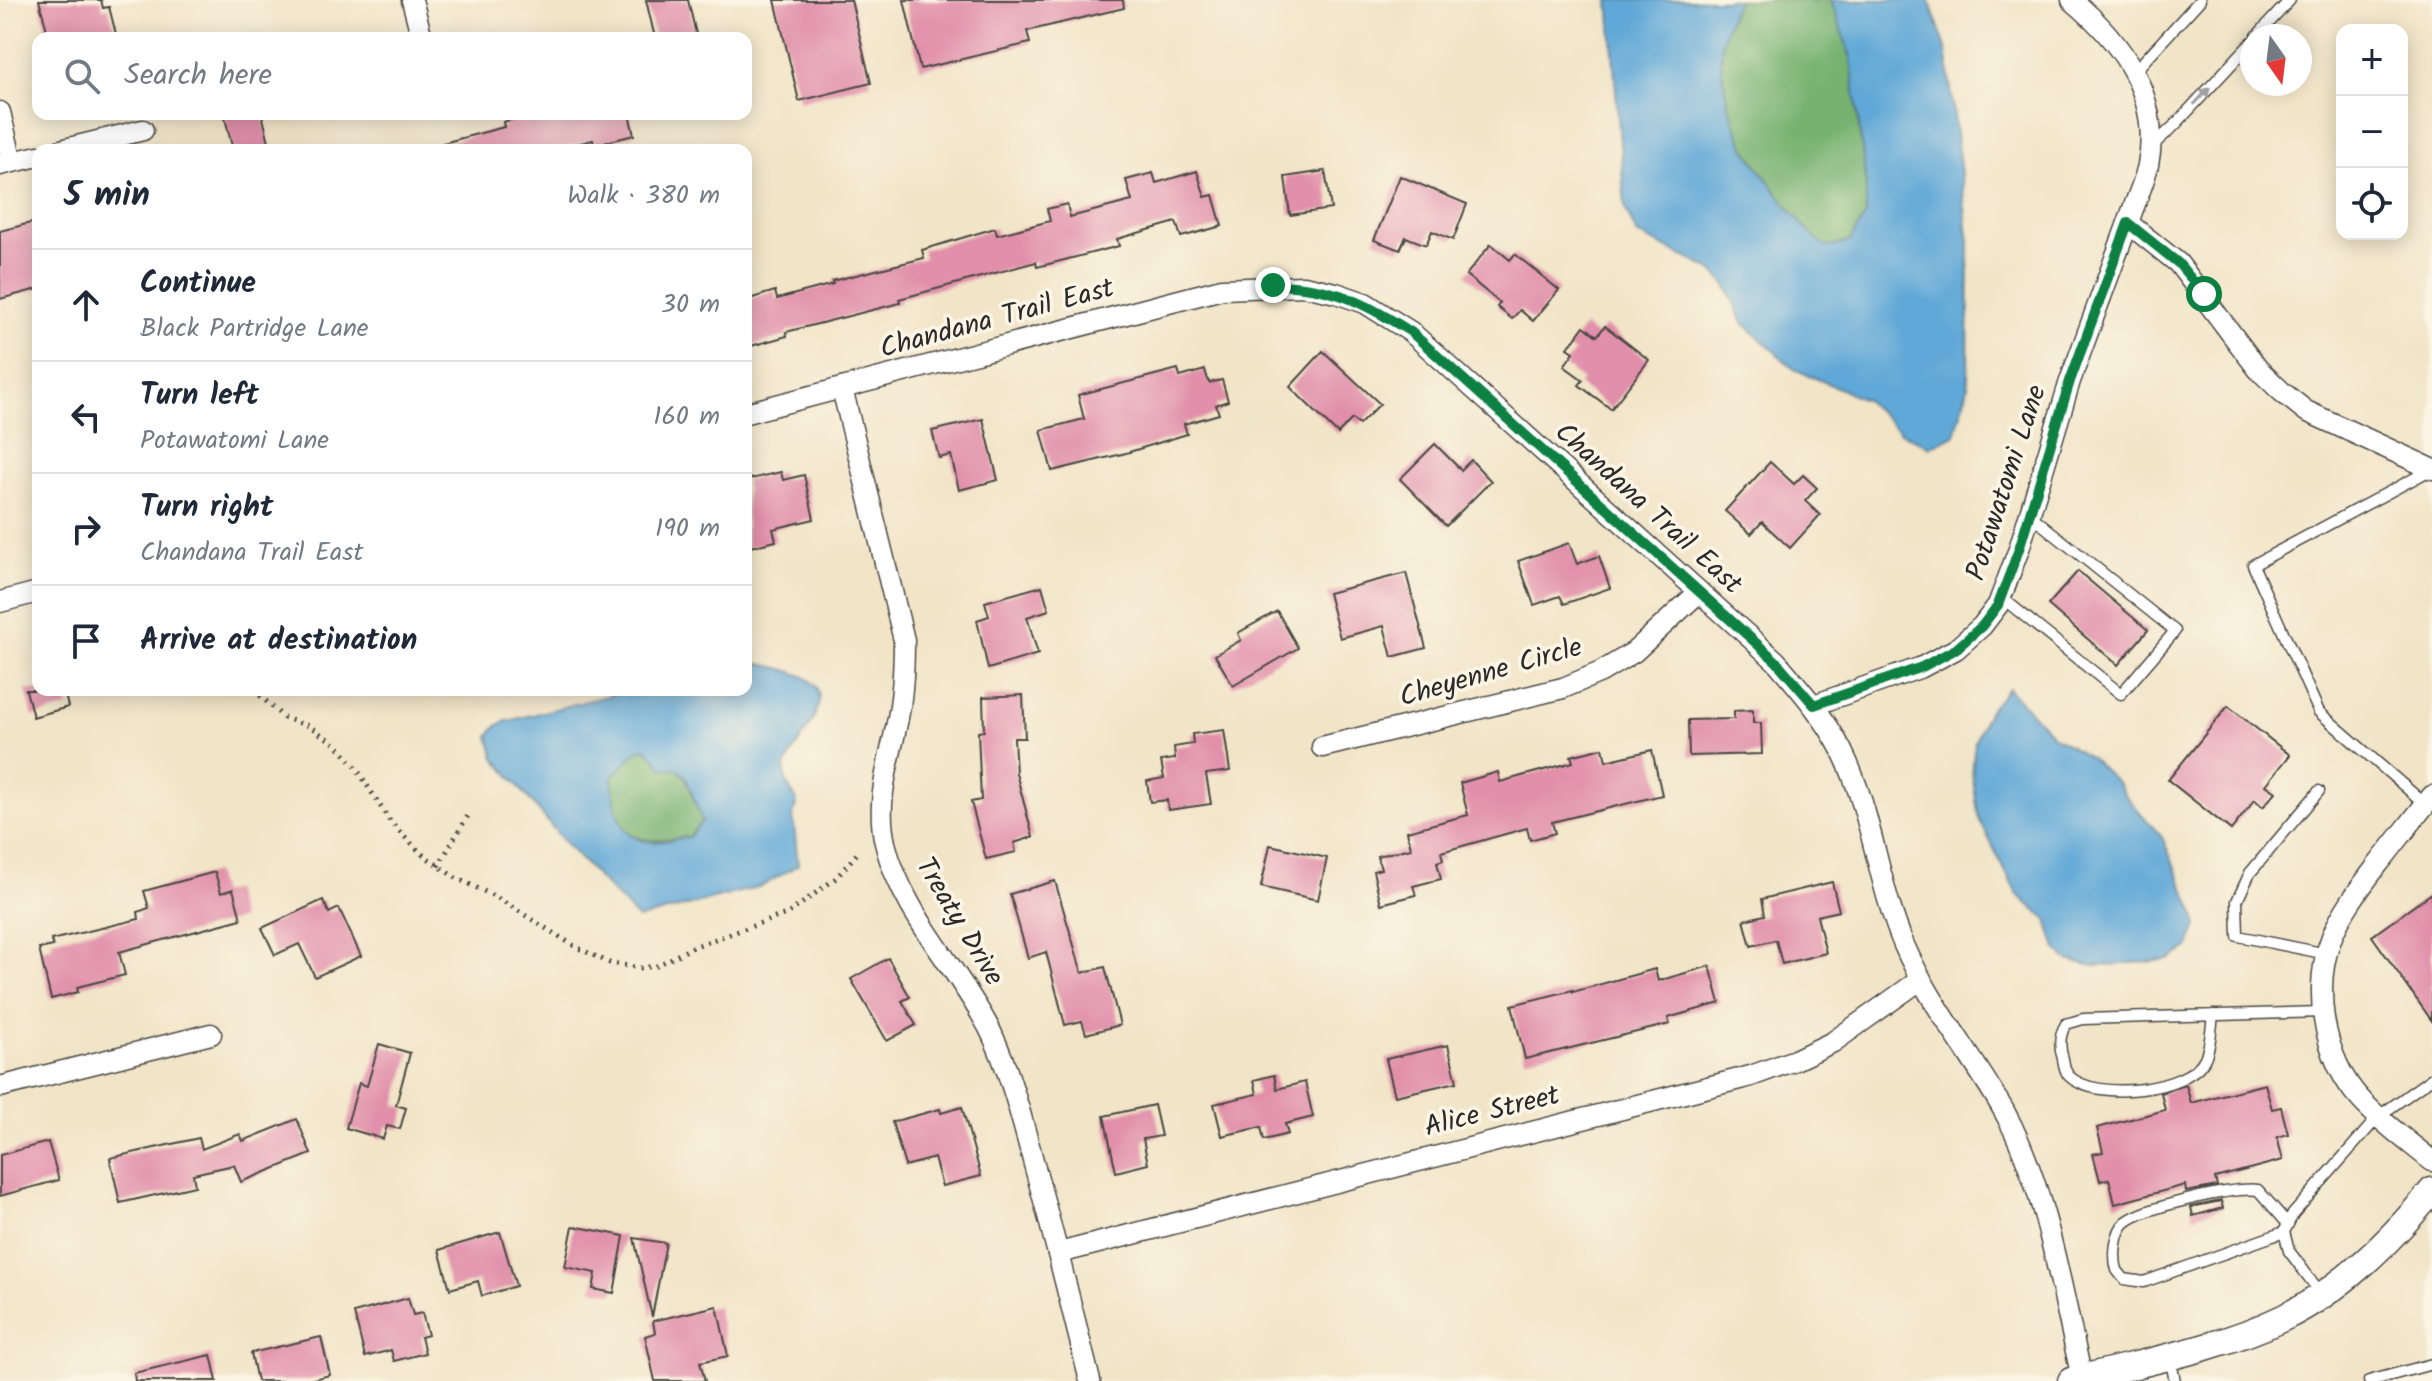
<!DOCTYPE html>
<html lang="en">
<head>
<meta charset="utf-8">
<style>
	body { margin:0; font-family:Kalam,sans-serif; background:#f2f2f3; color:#1f2937 }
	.controls { position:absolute; right:24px; top:24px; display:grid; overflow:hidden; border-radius:16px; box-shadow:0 4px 20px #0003 }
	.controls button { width:72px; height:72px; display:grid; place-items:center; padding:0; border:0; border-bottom:2px solid #e0e1e3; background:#fff; color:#1f2937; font:40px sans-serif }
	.compass { position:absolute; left:2240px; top:24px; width:72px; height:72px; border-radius:50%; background:#fff; box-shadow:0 4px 20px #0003; rotate:166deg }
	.stop { position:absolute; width:24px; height:24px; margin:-18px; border:6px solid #0b8043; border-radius:50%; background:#fff }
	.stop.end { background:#0b8043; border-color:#fff; box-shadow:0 2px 8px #0008 }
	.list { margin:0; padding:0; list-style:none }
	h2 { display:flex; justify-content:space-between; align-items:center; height:104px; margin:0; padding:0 32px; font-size:34px }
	h2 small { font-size:26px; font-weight:400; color:#747a83 }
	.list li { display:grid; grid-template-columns:52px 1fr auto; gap:24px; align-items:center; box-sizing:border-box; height:112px; padding:0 32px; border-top:2px solid #e0e1e3 }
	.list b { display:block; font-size:30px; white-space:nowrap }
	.list p { margin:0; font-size:26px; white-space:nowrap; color:#747a83 }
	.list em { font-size:26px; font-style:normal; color:#747a83 }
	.icon { flex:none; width:44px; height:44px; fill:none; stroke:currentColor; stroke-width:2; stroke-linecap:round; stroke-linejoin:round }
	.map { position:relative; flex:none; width:2432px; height:1381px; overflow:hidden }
	.search { position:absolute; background:#fff; box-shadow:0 4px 20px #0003; left:32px; top:32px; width:720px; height:88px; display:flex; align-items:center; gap:20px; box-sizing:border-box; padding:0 28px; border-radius:16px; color:#747a83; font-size:30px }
	.panel { position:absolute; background:#fff; box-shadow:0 4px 20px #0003; left:32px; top:144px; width:720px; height:552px; border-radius:16px }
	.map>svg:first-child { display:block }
	.forest { fill:#77b271; stroke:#516e4e; stroke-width:2 }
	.water { fill:#60a8d7; stroke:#466a81; stroke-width:2; fill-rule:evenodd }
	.building { fill:#e18faa }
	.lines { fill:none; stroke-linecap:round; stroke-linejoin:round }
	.service-casing { stroke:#494742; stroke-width:13 }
	.minor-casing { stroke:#494742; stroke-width:23 }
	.tertiary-casing { stroke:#494742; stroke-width:29 }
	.path { stroke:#494742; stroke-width:5; stroke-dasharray:2 6; stroke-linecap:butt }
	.service { stroke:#fff; stroke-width:10 }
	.minor { stroke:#fff; stroke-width:20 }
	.tertiary { stroke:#fff; stroke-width:26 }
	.oneway { fill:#a0a0a0 }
	.route { stroke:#0b8043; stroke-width:10 }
	.labels { text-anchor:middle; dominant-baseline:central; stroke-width:7; stroke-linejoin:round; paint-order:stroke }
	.street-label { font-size:28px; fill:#2b2b2b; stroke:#fcf5e5 }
</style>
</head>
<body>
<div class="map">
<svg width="2432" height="1381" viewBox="0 0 2432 1381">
	<rect width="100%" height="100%" fill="#fcf5e5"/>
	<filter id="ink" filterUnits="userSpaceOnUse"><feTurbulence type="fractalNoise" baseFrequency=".0125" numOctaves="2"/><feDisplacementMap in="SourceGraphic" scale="16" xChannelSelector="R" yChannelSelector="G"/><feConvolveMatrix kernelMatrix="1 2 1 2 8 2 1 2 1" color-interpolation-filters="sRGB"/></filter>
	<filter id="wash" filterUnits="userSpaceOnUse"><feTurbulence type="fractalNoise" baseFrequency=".006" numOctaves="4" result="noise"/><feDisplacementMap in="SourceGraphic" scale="32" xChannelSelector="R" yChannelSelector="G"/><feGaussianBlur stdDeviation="1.8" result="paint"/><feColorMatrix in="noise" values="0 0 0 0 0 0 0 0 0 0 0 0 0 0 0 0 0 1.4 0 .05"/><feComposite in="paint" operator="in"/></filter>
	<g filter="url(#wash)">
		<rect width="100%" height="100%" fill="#f1e4c7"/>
		<!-- forest -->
		<g class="forest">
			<path d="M1738,0H1831L1851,58L1866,183V215L1850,241C1843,244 1834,248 1826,246C1812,243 1750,158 1742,141C1732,119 1725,95 1722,70C1718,43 1726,23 1738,0Z"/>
			<path d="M646,748L662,767L679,770L686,778L702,821L689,837C664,840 626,848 616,815C613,804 613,789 612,777L638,750Z"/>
		</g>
		<!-- water -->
		<g class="water">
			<path d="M1609,0H1738C1726,23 1718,43 1722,70C1725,95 1732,119 1742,141C1750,158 1812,243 1826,246C1834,248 1843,244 1850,241L1866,215V183L1851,58L1831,0H1929L1946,48L1969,243L1968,387L1955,435L1929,447L1902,433L1864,399L1794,369L1743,323L1726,285L1712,270L1637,234L1625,208Z"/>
			<path d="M757,663C771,666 787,669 800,675C846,694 795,740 786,765C782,778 789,790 797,800L793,815L798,865L762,886L638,919L568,846L495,758L489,737L494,728L504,722L630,690H746V665ZM646,748L662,767L679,770L686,777L702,821L689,837C676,839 656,844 644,841C614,832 615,802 612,777L638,750Z"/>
			<polygon points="2008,688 2053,736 2091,758 2119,784 2124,794 2162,837 2196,916 2197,927 2188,948 2169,960 2094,966 2067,960 2056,949 2047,920 2017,894 1979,819 1972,773 1975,741 1988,712"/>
		</g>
		<g id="blocks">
			<!-- building -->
			<g class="building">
				<polygon points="39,0 101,0 103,8 109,7 117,38 49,38"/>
				<polygon points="646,0 688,0 697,38 655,38"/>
				<polygon points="775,0 851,0 871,83 799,101"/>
				<polygon points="904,0 1123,0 1124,8 1027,31 1030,43 920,69"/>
				<polygon points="224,114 262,114 271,150 233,150"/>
				<polygon points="532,114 629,114 634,135 594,145 593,140 553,150 444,150 443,143 504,127 503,122"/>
				<polygon points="1197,171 1205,197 1213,195 1222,226 1181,237 1176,222 1117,239 1119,246 1037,267 1036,262 899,299 900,303 786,332 787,336 751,346 749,339 746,340 746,300 775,291 777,299 833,284 832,281 924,258 922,250 995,228 997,235 1050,221 1047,209 1067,204 1070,217 1132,201 1126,180 1153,173 1156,183"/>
				<polygon points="1325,171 1331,209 1290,215 1285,177"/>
				<polygon points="1400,176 1467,204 1453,240 1432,231 1426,245 1406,237 1400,250 1374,240"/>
				<polygon points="38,221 38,289 0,299 0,231"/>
				<polygon points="1491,244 1510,260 1515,254 1559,290 1533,321 1520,310 1512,319 1497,307 1500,303 1466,275"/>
				<polygon points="1584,326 1597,336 1605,326 1649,360 1611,409 1579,385 1583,380 1564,366 1574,352 1568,348"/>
				<polygon points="1323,351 1380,404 1359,425 1352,419 1338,434 1290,387"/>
				<polygon points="1178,369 1180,377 1205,370 1209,383 1222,380 1228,401 1216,405 1219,414 1184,424 1187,434 1126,453 1052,471 1041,430 1084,419 1078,395"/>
				<polygon points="983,419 998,480 959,490 951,455 939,458 932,431"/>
				<polygon points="1435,444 1461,470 1471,460 1491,481 1446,526 1400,479"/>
				<polygon points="1770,462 1794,484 1803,475 1817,488 1805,501 1820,515 1790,548 1762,522 1751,534 1725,511"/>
				<polygon points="781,472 783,480 804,475 814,519 773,529 776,541 746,548 746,480"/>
				<polygon points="1569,543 1577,564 1599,556 1610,588 1564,604 1560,596 1534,605 1518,561"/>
				<polygon points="2078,571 2148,630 2118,665 2048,605"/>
				<polygon points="1406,573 1426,648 1392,657 1384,626 1340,638 1328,593"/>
				<polygon points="1042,586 1049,610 1027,617 1038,654 988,669 977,620 989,616 985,602"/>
				<polygon points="1277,611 1298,648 1233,686 1215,655 1241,640 1238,633"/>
				<polygon points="26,690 64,690 68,707 33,717"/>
				<polygon points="1023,695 1025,738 1014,738 1016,773 1033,837 1014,843 1016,852 986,859 971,802 981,800 978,732 984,731 983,697"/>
				<polygon points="2228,706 2290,755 2266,785 2276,792 2263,807 2255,800 2231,830 2168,780"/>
				<polygon points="1753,710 1753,723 1761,723 1762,754 1689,756 1688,720 1734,719 1734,711"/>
				<polygon points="1224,730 1230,771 1206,774 1211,804 1168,810 1167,800 1150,802 1147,781 1164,778 1161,761 1175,759 1174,747 1193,744 1192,734"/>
				<polygon points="1603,748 1606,761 1652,750 1662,795 1552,822 1555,833 1530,840 1527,828 1441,852 1443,860 1437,862 1441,879 1413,886 1416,895 1381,904 1373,871 1381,869 1377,856 1411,848 1407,831 1468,815 1460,783 1498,772 1500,782 1573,762 1571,756"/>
				<polygon points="1270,845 1327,858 1318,900 1261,887"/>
				<polygon points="215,872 221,893 233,889 241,919 119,952 125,975 77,987 78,992 51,999 39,949 53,946 51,940 139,919 138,912 149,908 144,891"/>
				<polygon points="1055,881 1082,973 1105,967 1120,1025 1086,1034 1082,1021 1065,1025 1046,952 1028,958 1010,894"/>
				<polygon points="1832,882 1839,911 1817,916 1826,953 1782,964 1776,940 1751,946 1744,920 1765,915 1762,899"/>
				<polygon points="2432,893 2432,1021 2372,936"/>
				<polygon points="323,900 329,913 339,908 361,956 315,977 299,944 275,955 262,928"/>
				<polygon points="888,958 910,997 902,1001 916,1025 887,1041 851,979"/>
				<polygon points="1710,966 1720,1003 1668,1018 1670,1024 1525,1059 1512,1005 1573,990 1573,992 1655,969 1658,981"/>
				<polygon points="379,1044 410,1053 396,1105 406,1108 400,1129 387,1126 383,1139 346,1128 359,1083 367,1086"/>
				<polygon points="1448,1045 1457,1082 1395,1096 1386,1059"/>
				<polygon points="1274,1075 1277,1089 1305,1082 1313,1117 1285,1124 1288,1134 1264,1140 1261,1127 1222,1136 1214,1104 1257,1094 1254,1080"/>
				<polygon points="2265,1084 2272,1109 2281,1107 2288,1134 2277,1137 2283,1160 2215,1178 2217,1186 2186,1192 2185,1185 2115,1204 2109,1179 2100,1181 2093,1154 2103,1152 2097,1128 2165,1110 2161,1093 2186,1085 2191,1103"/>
				<polygon points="1154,1105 1161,1136 1143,1139 1148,1164 1116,1172 1104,1116"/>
				<polygon points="962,1107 981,1176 942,1186 934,1158 905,1166 892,1122 940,1109 941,1113"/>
				<polygon points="297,1119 311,1154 241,1182 234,1165 193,1174 195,1186 120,1203 110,1158 199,1138 202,1149 240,1134 243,1141"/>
				<polygon points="48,1142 59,1180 0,1196 0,1155"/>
				<polygon points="2221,1201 2223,1208 2193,1216 2191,1207"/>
				<polygon points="573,1226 624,1236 614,1293 593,1289 596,1273 565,1267"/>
				<polygon points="500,1232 516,1286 482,1296 478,1281 450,1289 439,1250"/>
				<polygon points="634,1238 666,1243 652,1317"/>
				<polygon points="408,1298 413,1315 422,1313 428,1335 421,1337 425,1353 394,1361 391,1350 365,1357 354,1313"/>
				<polygon points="717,1306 728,1356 700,1362 705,1381 655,1381 645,1336 655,1333 653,1321"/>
				<polygon points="321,1337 330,1375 305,1381 257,1381 251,1353"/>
				<polygon points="211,1355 217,1381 135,1381 134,1373"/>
			</g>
		</g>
	</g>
	<g filter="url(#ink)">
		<use href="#blocks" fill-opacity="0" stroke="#494742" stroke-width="2"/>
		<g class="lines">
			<defs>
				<g id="service">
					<polyline points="2257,36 2290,0"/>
					<polyline points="2134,72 2200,0"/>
					<polyline points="2151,147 2174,126 2252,42"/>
					<polyline points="2001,597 2121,694 2175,631 2029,514"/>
					<polyline points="2319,791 2250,873 2237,901 2238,936 2327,954"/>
					<polyline points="2425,804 2319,712 2253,565 2432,469"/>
					<path d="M2213,1015C2211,1028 2211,1046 2205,1058C2190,1091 2095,1102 2069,1076C2065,1072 2064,1065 2063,1059C2059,1047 2059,1035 2066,1024L2083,1019L2323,1012"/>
					<path d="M2284,1232L2144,1282L2124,1279C2124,1278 2117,1271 2117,1270C2113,1257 2115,1231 2126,1222C2145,1207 2233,1187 2258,1190L2288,1224"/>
					<polyline points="2322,1295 2289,1251 2284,1232 2293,1214 2379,1116 2432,1078"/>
					<polyline points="2170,1358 2175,1381"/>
					<polyline points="2369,1381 2432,1364"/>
				</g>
				<g id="minor">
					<polyline points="412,0 422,38"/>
					<path d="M2072,0C2121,41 2162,97 2148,165C2144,184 2134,204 2128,223L2178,263L2258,369L2282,392L2306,411L2432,469"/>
					<polyline points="0,112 12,162"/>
					<polyline points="61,150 143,130"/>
					<polyline points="0,165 38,156"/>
					<path d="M842,388L904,640C904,667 903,692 898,718C890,760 875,800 885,843C902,914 959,968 991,1032C1011,1074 1022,1120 1034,1164C1054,1236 1072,1308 1090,1381"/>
					<path d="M746,413L1222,289L1304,286L1336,293L1365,303L1411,332L1776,661C1800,689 1824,716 1841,749C1872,810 1877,882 1904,945C1930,1005 1972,1054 2004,1111C2046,1187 2062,1293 2082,1378"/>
					<polyline points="0,602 38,592"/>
					<polyline points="1814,705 1922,667 1956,649 1982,626 1998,605 2019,549 2070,381 2128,223"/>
					<polyline points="1322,747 1563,688 1601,672 1634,652 1698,593"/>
					<path d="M2432,796C2414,818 2397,841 2379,863C2339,915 2314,950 2324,1019C2329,1049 2341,1079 2362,1101C2382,1123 2409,1142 2432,1161"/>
					<polyline points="0,1087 211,1034"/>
					<polyline points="1059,1253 1751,1076 1795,1060 1833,1042 1920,980"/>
				</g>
				<path id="tertiary" d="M2071,1381C2142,1362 2216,1350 2283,1318C2343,1289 2390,1241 2432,1191"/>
			</defs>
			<!-- service casing -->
			<use href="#service" class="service-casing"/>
			<!-- minor casing -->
			<use href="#minor" class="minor-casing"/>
			<!-- tertiary casing -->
			<use href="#tertiary" class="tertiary-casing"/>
			<!-- path -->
			<g class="path">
				<polyline points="254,690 284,718 309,726 337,745 355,766 391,823 422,854 456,878 496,897 576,947 610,963 640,968 656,966 693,947 789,913 836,878 860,850"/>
				<polyline points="438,866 469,814"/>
			</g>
			<!-- service -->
			<use href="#service" class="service"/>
			<!-- minor -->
			<use href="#minor" class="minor"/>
			<!-- tertiary -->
			<use href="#tertiary" class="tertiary"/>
		</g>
		<!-- one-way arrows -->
		<defs><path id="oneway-solid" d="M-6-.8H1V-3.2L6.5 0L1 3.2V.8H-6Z" transform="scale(2)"/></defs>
		<use class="oneway" href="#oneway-solid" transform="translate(2202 96) rotate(-47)"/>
	</g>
	<g class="lines" filter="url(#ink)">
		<!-- route -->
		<path class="route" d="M1273,285C1334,286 1361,301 1411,332L1776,661L1814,705L1922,667L1956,649L1982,626L1998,605L2019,549L2070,381L2128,223L2178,263L2204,294"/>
	</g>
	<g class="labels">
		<!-- street labels -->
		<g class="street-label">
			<text transform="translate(997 319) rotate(-15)">Chandana Trail East</text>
			<text transform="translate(2007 483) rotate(-72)">Potawatomi Lane</text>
			<text transform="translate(1648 509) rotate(42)">Chandana Trail East</text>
			<text transform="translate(1491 673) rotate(-16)">Cheyenne Circle</text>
			<text transform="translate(959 922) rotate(59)">Treaty Drive</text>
			<text transform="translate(1492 1112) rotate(-14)">Alice Street</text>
		</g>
	</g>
</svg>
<div class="controls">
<button>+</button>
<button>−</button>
<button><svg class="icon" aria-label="locate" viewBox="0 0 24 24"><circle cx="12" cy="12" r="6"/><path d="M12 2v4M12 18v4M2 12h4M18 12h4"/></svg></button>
</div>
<svg class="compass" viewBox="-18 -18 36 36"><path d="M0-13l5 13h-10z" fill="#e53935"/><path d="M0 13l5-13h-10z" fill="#747a83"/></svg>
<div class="stop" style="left:2204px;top:294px"></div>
<div class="stop end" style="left:1273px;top:285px"></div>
<div class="search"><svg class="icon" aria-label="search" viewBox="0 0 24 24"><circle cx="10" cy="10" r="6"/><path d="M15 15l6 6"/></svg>Search here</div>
<section class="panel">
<h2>5 min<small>Walk · 380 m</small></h2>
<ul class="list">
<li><svg class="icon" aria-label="ahead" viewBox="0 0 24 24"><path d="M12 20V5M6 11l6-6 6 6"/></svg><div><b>Continue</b><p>Black Partridge Lane</p></div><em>30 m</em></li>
<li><svg class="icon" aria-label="left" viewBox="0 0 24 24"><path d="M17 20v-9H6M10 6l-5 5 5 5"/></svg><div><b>Turn left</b><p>Potawatomi Lane</p></div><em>160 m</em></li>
<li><svg class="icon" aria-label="right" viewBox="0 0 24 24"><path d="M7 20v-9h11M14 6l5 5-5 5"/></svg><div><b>Turn right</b><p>Chandana Trail East</p></div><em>190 m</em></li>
<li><svg class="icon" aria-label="arrive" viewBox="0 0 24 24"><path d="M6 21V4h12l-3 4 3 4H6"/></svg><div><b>Arrive at destination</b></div></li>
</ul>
</section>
</div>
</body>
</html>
